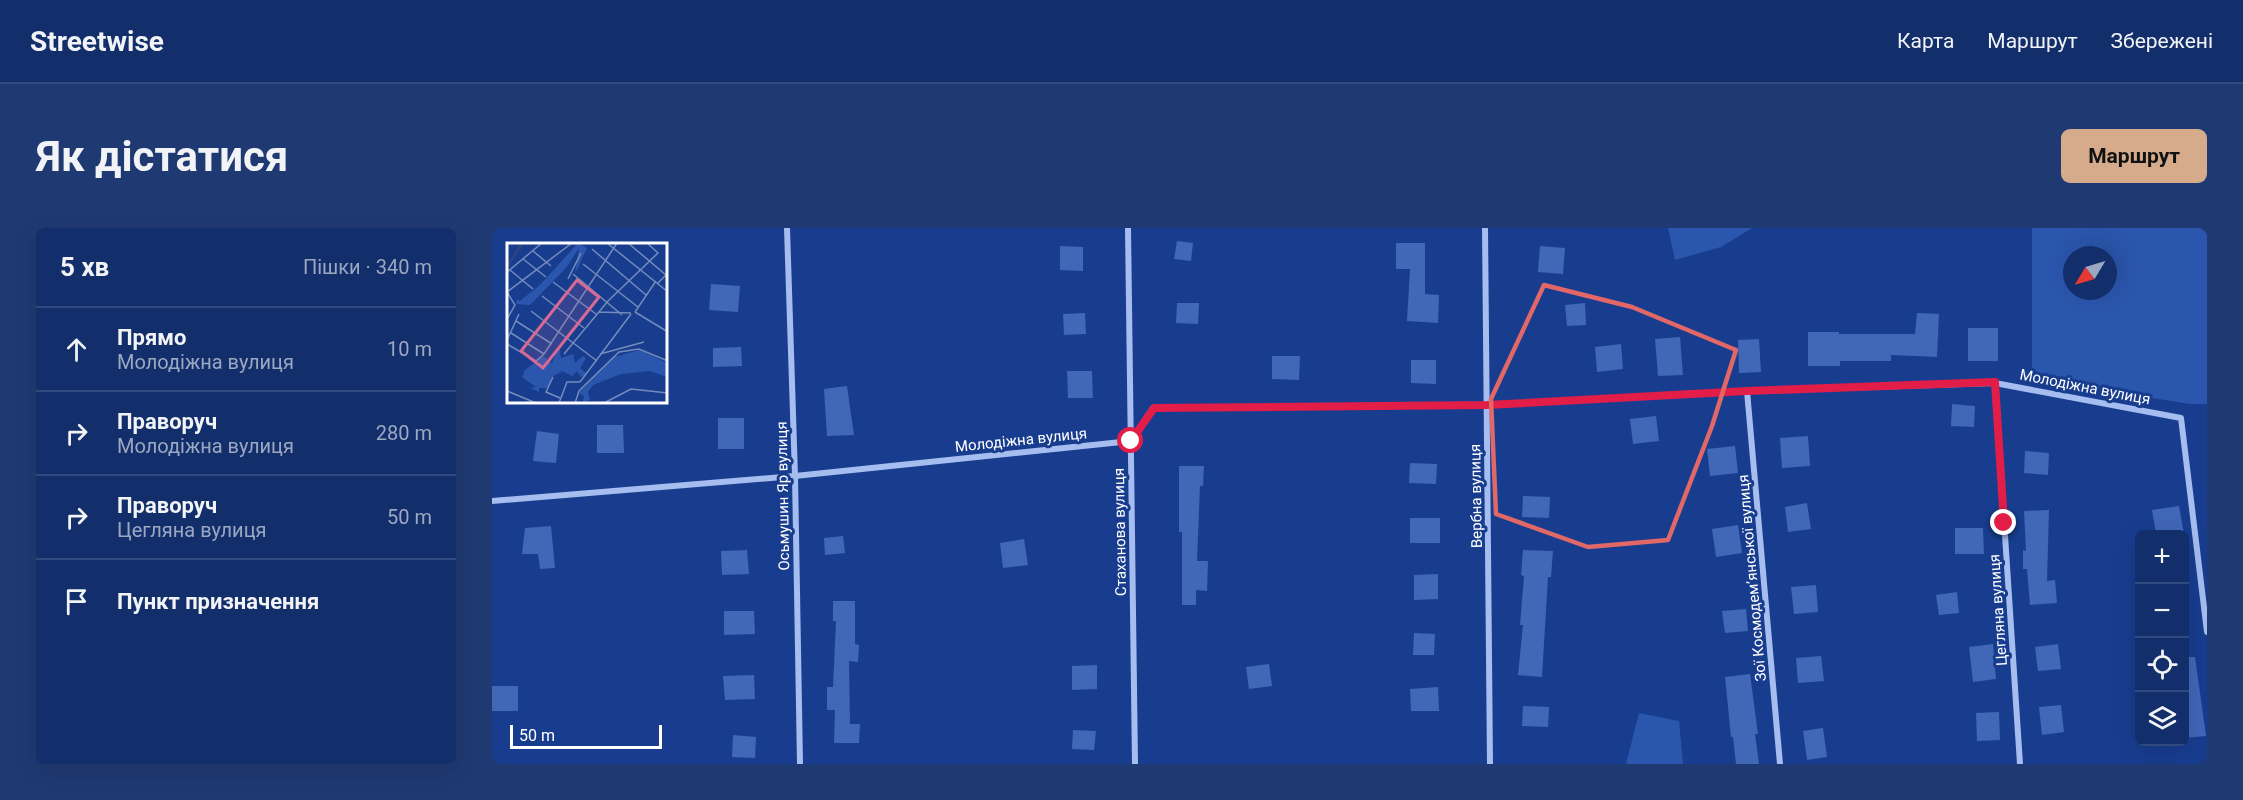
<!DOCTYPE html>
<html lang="uk">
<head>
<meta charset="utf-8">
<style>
	body { margin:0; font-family:Roboto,sans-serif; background:#1f3a73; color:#f1f3f6 }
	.controls { position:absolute; right:18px; bottom:18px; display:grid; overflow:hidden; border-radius:9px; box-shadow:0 6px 24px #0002 }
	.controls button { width:54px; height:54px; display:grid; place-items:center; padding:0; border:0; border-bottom:2px solid #314a7e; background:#122e6b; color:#f1f3f6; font:30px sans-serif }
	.compass { position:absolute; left:1571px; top:18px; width:54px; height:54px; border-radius:50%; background:#122e6b; box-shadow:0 6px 24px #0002; rotate:232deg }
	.scale { position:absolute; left:18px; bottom:15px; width:152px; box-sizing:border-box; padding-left:6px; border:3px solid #fff; border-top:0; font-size:16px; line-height:21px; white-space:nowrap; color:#fff; -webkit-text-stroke:4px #183d8f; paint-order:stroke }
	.stop { position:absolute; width:18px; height:18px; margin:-14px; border:4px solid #e11d48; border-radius:50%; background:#fff }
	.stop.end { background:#e11d48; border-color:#fff; box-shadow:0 2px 6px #0008 }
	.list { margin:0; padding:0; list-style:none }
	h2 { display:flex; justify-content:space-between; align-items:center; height:78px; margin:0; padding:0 24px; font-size:26px }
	h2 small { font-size:20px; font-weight:400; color:#9ca8c1 }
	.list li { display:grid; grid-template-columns:39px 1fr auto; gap:18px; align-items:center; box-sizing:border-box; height:84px; padding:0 24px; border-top:2px solid #314a7e }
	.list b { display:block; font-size:22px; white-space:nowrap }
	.list p { margin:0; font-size:20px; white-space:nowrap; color:#9ca8c1 }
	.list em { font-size:20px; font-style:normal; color:#9ca8c1 }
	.icon { flex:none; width:33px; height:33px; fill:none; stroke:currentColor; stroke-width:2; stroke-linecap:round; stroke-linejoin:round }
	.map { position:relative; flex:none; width:1715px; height:536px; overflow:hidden; border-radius:9px }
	header { display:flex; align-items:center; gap:36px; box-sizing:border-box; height:84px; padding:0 30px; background:#122e6b; border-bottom:2px solid #314a7e }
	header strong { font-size:28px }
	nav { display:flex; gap:33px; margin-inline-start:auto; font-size:21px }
	.intro { display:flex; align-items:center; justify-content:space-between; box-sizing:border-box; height:144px; padding:0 36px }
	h1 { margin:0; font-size:42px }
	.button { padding:15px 27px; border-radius:9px; background:#d6ab8b; color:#111; font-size:21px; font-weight:700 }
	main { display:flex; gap:36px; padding:0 36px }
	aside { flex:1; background:#122e6b; border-radius:9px; box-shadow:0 6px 24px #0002 }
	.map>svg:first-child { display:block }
	.green { fill:#2b56ad; fill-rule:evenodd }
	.building { fill:#4167b7 }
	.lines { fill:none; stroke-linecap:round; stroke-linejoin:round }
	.street { stroke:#a5bdef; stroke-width:6 }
	.route { stroke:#e11d48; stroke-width:8 }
	.marked { fill:none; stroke:#e26868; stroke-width:4.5; stroke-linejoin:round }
	.labels { text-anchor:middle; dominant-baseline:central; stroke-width:6; stroke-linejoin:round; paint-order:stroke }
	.street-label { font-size:15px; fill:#fff; stroke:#183d8f }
	.inset-river { fill:none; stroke:#2a4582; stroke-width:3 }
	.inset-road { fill:none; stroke:#748bbc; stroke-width:1.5 }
	.view { fill:#d76994; fill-opacity:0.15; stroke:#d76994; stroke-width:3 }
	.inset-edge { fill:none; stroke:#fff; stroke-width:3 }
</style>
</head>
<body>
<header>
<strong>Streetwise</strong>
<nav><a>Карта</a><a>Маршрут</a><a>Збережені</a></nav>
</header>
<div class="intro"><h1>Як дістатися</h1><a class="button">Маршрут</a></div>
<main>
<aside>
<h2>5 хв<small>Пішки · 340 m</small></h2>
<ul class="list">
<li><svg class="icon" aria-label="ahead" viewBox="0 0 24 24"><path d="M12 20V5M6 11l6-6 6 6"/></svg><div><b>Прямо</b><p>Молодіжна вулиця</p></div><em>10 m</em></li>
<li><svg class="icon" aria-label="right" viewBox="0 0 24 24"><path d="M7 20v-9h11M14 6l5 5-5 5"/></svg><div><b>Праворуч</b><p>Молодіжна вулиця</p></div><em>280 m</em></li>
<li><svg class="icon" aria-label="right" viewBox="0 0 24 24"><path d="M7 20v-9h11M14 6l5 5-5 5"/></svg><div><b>Праворуч</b><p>Цегляна вулиця</p></div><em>50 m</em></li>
<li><svg class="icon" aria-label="arrive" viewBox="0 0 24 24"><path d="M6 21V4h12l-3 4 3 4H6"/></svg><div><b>Пункт призначення</b></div></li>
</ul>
</aside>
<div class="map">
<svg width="1715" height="536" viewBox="0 0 1715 536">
	<rect width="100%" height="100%" fill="#183d8f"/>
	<!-- green -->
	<g class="green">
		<polygon points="1176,0 1260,0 1229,19 1183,32"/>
		<path d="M1540,0H1715V176H1698L1554,153L1540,140ZM1580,27H1616V63H1580Z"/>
		<polygon points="1147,485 1187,493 1191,536 1134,536"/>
	</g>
	<!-- building -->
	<g class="building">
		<polygon points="685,13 701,15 699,33 682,31"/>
		<polygon points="904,15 933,15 933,66 947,67 946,95 915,93 918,41 904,41"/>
		<polygon points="568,18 591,19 591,43 568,42"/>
		<polygon points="1048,18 1073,20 1071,46 1046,44"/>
		<polygon points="219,56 248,58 246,84 217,82"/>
		<polygon points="685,75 707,75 706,96 684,95"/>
		<polygon points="1093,75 1094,97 1075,98 1073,77"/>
		<polygon points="593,85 594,106 572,107 571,86"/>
		<polygon points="1425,85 1447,86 1445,129 1399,127 1399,133 1348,133 1348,138 1316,138 1316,104 1347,104 1347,106 1423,106"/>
		<rect x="1476" y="100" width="30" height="33"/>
		<polygon points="1188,109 1191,147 1166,148 1163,111"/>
		<polygon points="1267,111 1269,144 1247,145 1246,112"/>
		<polygon points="1129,116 1131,141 1105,144 1103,119"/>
		<polygon points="249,119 250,138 221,139 221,120"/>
		<polygon points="780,128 808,128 807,152 780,151"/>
		<polygon points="919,132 944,132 944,156 919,155"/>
		<polygon points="575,143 600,143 601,170 576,170"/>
		<polygon points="355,158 362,207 335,208 332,161"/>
		<polygon points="1460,176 1483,178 1482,199 1459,198"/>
		<polygon points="1164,188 1167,213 1141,216 1138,191"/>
		<rect x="226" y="190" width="26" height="31"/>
		<polygon points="105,197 131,197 132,225 105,225"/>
		<polygon points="45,203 67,206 64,235 41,233"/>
		<polygon points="1316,208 1318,238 1290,240 1288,210"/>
		<polygon points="1243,218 1246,245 1218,248 1215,221"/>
		<polygon points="1533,223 1557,225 1556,247 1532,245"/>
		<polygon points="918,235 945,236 944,256 917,255"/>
		<polygon points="687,238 712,238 711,258 708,258 705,333 716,333 715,363 704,362 704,377 690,377 690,304 687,304"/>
		<polygon points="1031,268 1058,269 1057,290 1030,289"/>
		<polygon points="1315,275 1319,301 1296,304 1293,279"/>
		<polygon points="1687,278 1692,306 1664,306 1660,282"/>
		<polygon points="1557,282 1555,353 1563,352 1565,375 1538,377 1535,341 1531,341 1531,322 1534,323 1532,283"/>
		<rect x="918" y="290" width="30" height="25"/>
		<polygon points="1246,297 1250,325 1224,329 1220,301"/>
		<polygon points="59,298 63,340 48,341 46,326 30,326 33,300"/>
		<polygon points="1463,300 1491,300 1492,326 1463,326"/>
		<polygon points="351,308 353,325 333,327 332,310"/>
		<polygon points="532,311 536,337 511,340 508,315"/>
		<polygon points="255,322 257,346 230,347 229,323"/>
		<polygon points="1031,322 1061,323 1059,349 1056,349 1050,449 1026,447 1031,397 1028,397 1032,348 1029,347"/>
		<polygon points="946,346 946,371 922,372 922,347"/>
		<polygon points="1324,357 1326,384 1302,386 1299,359"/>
		<polygon points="1465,364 1467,385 1447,387 1444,367"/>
		<polygon points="341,373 363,373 363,416 367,417 366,434 357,433 358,496 368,496 367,515 342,515 343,482 335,482 335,459 341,459 344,393 341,393"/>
		<polygon points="1254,381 1256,403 1233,405 1230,383"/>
		<polygon points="232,383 262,383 263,406 232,407"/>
		<polygon points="922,405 943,406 942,427 921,427"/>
		<polygon points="1501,416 1504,451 1481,454 1477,419"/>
		<polygon points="1566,416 1569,441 1546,443 1543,419"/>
		<polygon points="1329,428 1332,453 1306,455 1304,430"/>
		<polygon points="1692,429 1703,429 1714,508 1692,510"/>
		<polygon points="777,436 780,458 757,461 754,439"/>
		<polygon points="605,437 605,461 580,462 580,438"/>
		<polygon points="1258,446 1266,506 1263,506 1267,536 1244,536 1241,509 1239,509 1233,449"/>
		<polygon points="262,447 263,471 233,472 231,448"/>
		<rect x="0" y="458" width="26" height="25"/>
		<polygon points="946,459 947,483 919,483 918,461"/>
		<polygon points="1569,477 1572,504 1550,507 1547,479"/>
		<polygon points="1031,478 1057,479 1056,499 1030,498"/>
		<polygon points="1507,484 1508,512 1485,513 1484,485"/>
		<polygon points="1331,500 1335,529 1315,532 1311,503"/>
		<polygon points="581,502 604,503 602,522 580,521"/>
		<polygon points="241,507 264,509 263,530 240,529"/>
	</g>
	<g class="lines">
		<!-- street -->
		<g class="street">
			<polyline points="295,0 303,248 308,536"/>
			<polyline points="636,0 643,536"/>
			<polyline points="993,0 998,536"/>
			<polyline points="1503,155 1528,536"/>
			<polyline points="1255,163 1288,536"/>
			<polyline points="0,273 303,248 639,213 661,180 995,177 1255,163 1503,155 1689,190 1715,404"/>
		</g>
	</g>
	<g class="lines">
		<!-- route -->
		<polyline class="route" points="639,213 662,180 995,177 1255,163 1503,154 1512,295"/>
	</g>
	<!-- marked area -->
	<path class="marked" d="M1052,57L1140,79L1244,122L1220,198L1176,312L1096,319L1004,286L999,171Z"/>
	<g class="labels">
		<!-- street labels -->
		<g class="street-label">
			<text transform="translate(1593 159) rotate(11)">Молодіжна вулиця</text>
			<text transform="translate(529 212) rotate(-6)">Молодіжна вулиця</text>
			<text transform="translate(291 268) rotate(-91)">Осьмушин Яр вулиця</text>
			<text transform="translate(984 268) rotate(-91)">Вербна вулиця</text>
			<text transform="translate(628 304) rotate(-91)">Стаханова вулиця</text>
			<text transform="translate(1260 350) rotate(-95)">Зої Космодем’янської вулиця</text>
			<text transform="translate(1506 382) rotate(-94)">Цегляна вулиця</text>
		</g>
	</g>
	<!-- overview -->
	<g transform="translate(15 15)">
		<rect width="160" height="160" fill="#183d8f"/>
		<path d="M71,0L80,5L68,31L72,5L59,25L23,62L9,61L10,56L13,58L34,41ZM52,102L54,115L66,111L68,120L76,113L79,115L73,125L80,131L74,134L70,128L65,133L53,127L55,129L46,133L41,145H32V149L23,145L29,144L15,134L18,127L36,113L45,120ZM133,107L160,120V134L143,128L114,131L86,142L81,149L83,157L76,160L77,153L72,150L107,114Z" fill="#2b56ad"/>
		<path class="inset-river" d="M0,24L15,0"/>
		<path class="inset-road" d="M100,0L161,49M121,0L159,32L151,40M85,6L139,52M26,8L44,23M16,16L39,34M76,21L131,64M3,27L26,46M0,29L35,0M66,31L115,72M61,36L74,10M46,39L89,71M0,49L65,0M0,49L8,62L0,76M35,53L77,85M24,68L90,118M92,69L124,70M128,69L161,89M128,69L149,38M9,78L45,101M4,90L37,111M0,97L12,71M0,101L29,118L37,111L110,0M57,111L101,58L151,10L140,0M93,111L137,99M46,134L39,149L53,155M73,139L124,71M0,148L29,160M52,160L60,139H73M68,160L72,148L112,109L132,106L161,118M97,160L124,146L161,150"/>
		<path class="view" d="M70,37L92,54L36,125L14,108Z"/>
		<rect width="160" height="160" class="inset-edge"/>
	</g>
</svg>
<div class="controls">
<button>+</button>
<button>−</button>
<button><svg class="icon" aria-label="locate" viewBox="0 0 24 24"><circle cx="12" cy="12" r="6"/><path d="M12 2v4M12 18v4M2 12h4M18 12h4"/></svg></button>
<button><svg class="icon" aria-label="layers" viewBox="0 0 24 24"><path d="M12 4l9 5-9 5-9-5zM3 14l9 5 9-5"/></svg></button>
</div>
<svg class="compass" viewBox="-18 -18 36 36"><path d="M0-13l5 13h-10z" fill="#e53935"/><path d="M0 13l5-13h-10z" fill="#9ca8c1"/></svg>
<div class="scale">50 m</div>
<div class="stop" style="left:639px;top:213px"></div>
<div class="stop end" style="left:1512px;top:295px"></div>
</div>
</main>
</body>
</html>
